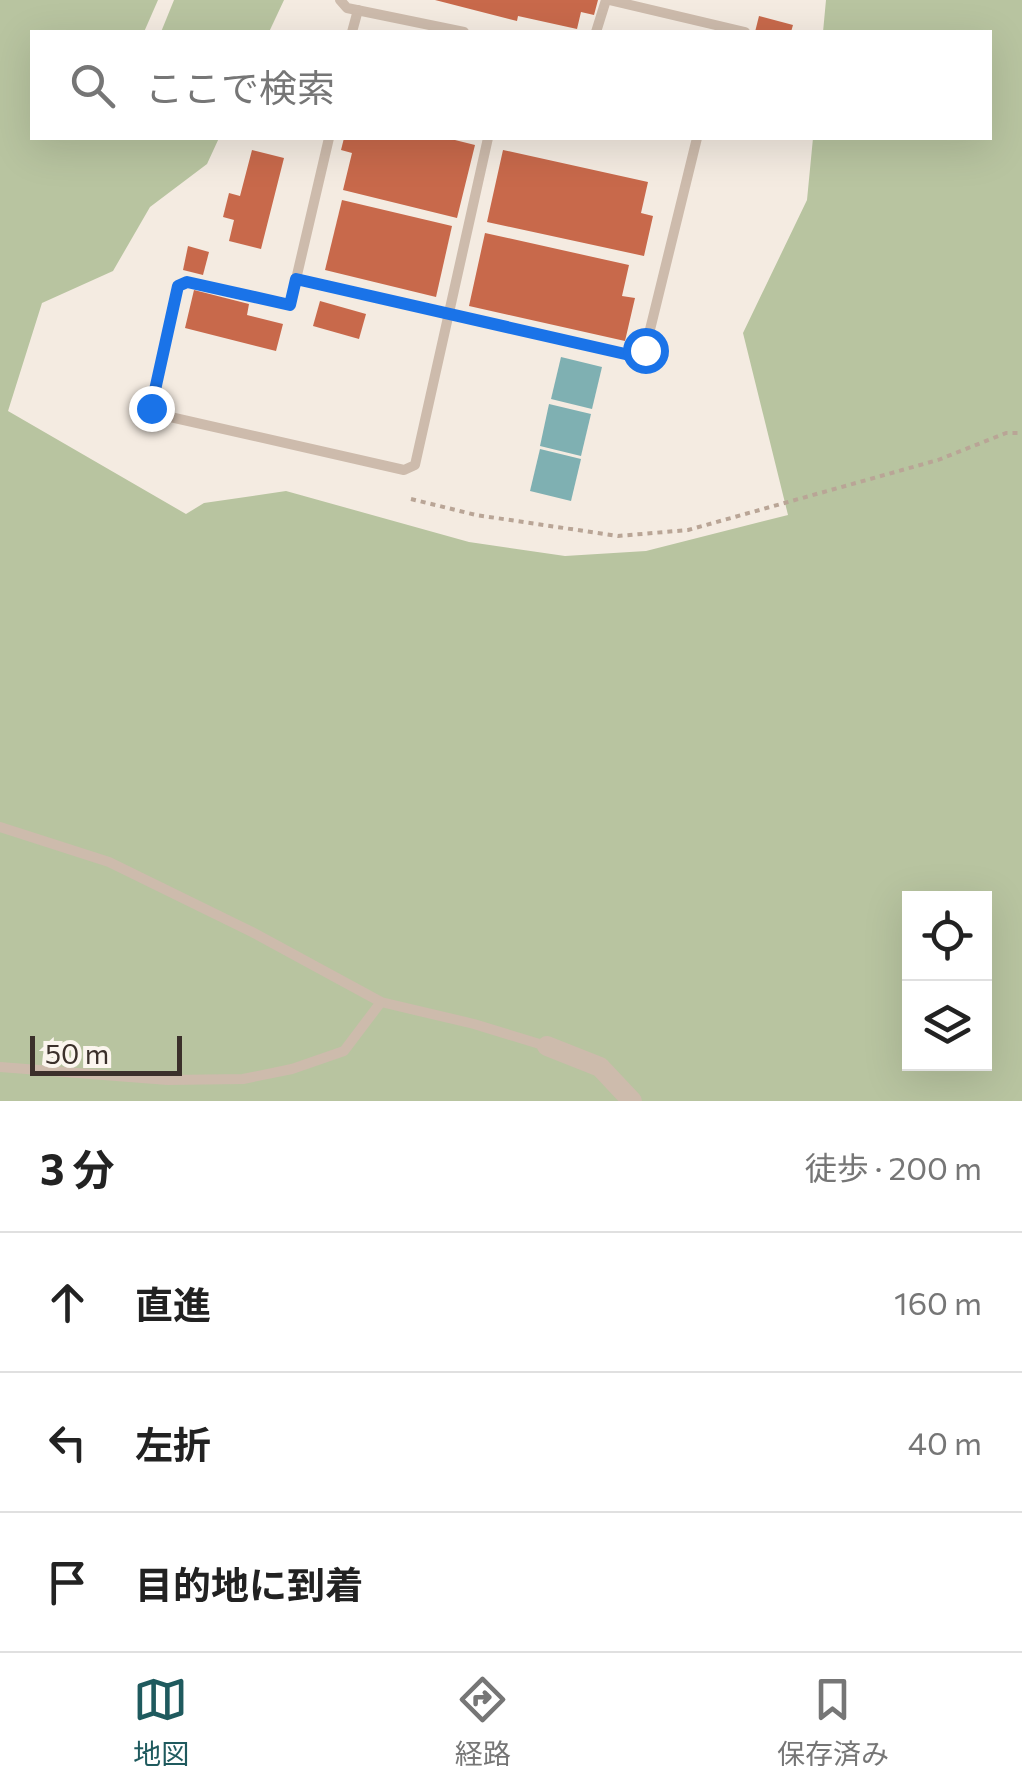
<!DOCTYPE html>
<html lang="ja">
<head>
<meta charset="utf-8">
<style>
	body { margin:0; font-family:Commissioner,"Noto Sans JP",sans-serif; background:#f2f2f2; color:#222 }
	.controls { position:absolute; right:30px; bottom:30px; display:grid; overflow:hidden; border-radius:0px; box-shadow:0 10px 40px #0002 }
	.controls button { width:90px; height:90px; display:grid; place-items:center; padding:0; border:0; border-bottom:2px solid #e0e0e0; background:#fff; color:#222; font:50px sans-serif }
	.scale { position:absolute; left:30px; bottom:25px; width:152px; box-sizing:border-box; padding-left:10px; border:5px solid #3b302b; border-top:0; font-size:28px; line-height:35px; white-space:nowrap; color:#3b302b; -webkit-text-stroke:8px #fbf5ee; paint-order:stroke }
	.stop { position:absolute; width:30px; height:30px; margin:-22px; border:8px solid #1a73e8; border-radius:50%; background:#fff }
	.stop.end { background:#1a73e8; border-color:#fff; box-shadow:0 2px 10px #0008 }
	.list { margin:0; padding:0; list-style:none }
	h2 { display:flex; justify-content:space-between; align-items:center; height:130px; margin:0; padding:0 40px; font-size:42px }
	h2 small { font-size:32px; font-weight:400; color:#767676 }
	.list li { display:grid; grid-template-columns:65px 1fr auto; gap:30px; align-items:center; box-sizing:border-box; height:140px; padding:0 40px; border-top:2px solid #e0e0e0 }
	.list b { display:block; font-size:38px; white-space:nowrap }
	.list em { font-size:32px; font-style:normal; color:#767676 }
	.icon { flex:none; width:55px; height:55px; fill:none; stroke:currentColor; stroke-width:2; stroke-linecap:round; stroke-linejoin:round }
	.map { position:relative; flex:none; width:1022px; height:1101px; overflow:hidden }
	.search { position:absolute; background:#fff; box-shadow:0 10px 40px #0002; left:30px; right:30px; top:30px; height:110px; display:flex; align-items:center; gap:25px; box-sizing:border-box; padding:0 35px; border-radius:0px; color:#767676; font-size:38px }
	.sheet { height:550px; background:#fff }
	nav { display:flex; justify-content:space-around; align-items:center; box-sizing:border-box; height:140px; border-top:2px solid #e0e0e0; background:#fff; font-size:28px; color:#767676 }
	nav a { display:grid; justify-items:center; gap:5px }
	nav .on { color:#1f5a5e }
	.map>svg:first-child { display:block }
	.green { fill:#b8c4a0; fill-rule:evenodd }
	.water { fill:#7fb0b2 }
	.building { fill:#c8694b }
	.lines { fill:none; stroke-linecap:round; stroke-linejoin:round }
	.path { stroke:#b9a596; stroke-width:4; stroke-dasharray:5 5; stroke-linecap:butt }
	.lane { stroke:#cdbbac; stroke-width:10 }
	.street { stroke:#cdbbac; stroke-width:20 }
	.route { stroke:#1a73e8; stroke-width:12 }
</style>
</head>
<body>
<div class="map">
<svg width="1022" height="1101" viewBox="0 0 1022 1101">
	<rect width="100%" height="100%" fill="#f4ebe1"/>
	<!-- green -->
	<g class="green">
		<path d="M0,0H158L144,32H32V138H219L207,164L150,207L113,271L42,303L8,411L186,514L204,503L286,491L469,542L565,556L646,551L788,515L743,333L807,200L813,138H990V32H823L826,0H1022V1101H0ZM910,898H984V1064H910Z"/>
		<polygon points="174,0 284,0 269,32 161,32"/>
	</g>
	<!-- water -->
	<g class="water">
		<polygon points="561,357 602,367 592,409 551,399"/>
		<polygon points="549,404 591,414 581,456 540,446"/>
		<polygon points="540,449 581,459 571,501 530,491"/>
	</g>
	<!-- building -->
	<g class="building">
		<polygon points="435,0 598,0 594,15 581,12 577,29 518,16 517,21"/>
		<polygon points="759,16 793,25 791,32 755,32"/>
		<polygon points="344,138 447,138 475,145 457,218 343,190 352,153 341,150"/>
		<polygon points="252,150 284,158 261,249 229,241 234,220 223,217 229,193 240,196"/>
		<polygon points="503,150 648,182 641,213 653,216 644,256 487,222"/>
		<polygon points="342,200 452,226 436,297 325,270"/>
		<polygon points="485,233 629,265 622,296 635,298 625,341 469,306"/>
		<polygon points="188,246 209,252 203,275 183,270"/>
		<polygon points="194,290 249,304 247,315 283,324 276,351 185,328"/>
		<polygon points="320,301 366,314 359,339 313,326"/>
	</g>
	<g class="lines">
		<!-- path -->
		<polyline class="path" points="411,499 476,515 618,536 688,530 938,460 1006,433 1022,433"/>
		<!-- lane -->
		<g class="lane">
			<polyline points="340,0 347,8 464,32"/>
			<polyline points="609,0 745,32"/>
			<polyline points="352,32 358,10"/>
			<polyline points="596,32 606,0"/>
			<polyline points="329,138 290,305 187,282 178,286 151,407 157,414 404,470 415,465 488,138"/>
			<polyline points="296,279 634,356 645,350 697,138"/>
			<polyline points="0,827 109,862 252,932 381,1002 474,1024 546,1046"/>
			<polyline points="0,1067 168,1080 243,1079 292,1069 344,1051 381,1002"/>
		</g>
		<!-- street -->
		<polyline class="street" points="547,1046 600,1067 632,1101"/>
	</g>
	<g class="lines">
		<!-- route -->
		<polyline class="route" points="151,408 178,286 187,282 290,305 296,279 634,356 645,350"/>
	</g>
</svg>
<div class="controls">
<button><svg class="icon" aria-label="locate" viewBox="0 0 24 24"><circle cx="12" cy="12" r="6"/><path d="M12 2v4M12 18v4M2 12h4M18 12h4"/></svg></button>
<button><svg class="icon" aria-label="layers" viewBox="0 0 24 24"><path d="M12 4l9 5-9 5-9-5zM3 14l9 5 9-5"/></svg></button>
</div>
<div class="scale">50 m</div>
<div class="stop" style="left:645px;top:350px"></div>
<div class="stop end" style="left:151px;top:408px"></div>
<div class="search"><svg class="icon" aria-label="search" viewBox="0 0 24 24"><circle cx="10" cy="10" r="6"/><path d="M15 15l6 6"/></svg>ここで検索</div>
</div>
<section class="sheet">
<h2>3 分<small>徒歩 · 200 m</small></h2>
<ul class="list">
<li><svg class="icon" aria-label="ahead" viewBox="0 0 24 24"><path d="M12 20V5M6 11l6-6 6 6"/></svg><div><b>直進</b></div><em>160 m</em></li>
<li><svg class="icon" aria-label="left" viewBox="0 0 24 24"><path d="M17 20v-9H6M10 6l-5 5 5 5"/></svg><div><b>左折</b></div><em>40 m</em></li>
<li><svg class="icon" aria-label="arrive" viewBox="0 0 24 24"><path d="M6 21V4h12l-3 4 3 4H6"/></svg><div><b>目的地に到着</b></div></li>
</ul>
</section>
<nav>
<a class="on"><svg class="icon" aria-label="map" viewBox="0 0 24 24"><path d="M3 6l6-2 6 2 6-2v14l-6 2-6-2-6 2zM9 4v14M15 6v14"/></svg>地図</a>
<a><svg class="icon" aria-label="directions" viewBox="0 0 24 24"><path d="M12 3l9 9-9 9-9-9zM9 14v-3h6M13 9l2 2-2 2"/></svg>経路</a>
<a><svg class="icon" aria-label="saved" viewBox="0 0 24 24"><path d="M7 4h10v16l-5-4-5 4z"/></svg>保存済み</a>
</nav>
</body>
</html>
